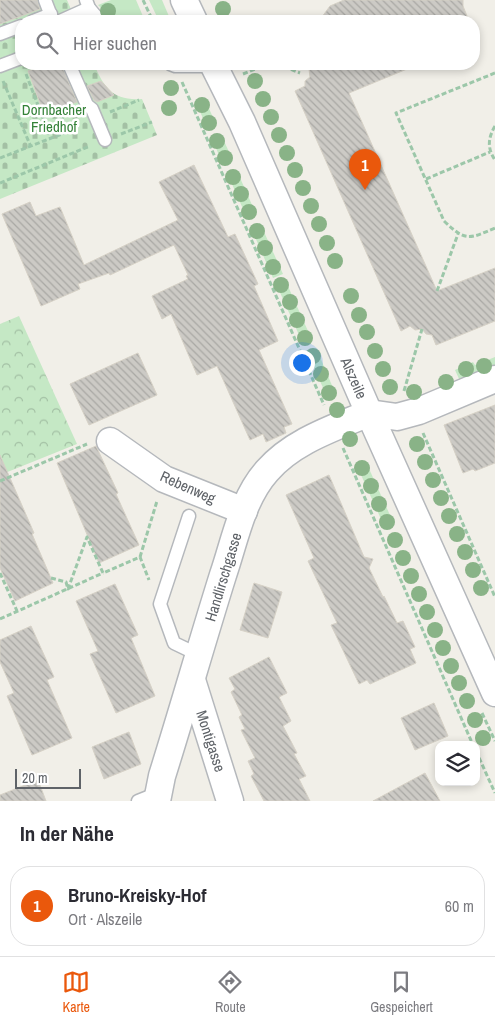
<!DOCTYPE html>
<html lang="de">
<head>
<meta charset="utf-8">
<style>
	body { margin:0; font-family:"Archivo Narrow",sans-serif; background:#f2f2f3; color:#2b2b33 }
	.controls { position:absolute; right:15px; bottom:15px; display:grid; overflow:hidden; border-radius:10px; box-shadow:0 2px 8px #0003 }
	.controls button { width:45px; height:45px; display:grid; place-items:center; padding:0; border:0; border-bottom:1px solid #e1e1e2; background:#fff; color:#2b2b33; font:25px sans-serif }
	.scale { position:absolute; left:15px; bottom:12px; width:66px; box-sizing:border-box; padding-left:5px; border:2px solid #5f6368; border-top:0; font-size:14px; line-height:18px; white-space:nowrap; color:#5f6368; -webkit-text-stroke:4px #fff; paint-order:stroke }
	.you { position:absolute; left:301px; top:362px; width:18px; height:18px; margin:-12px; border:4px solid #fff; border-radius:50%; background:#1a73e8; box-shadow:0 0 0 8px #1a73e833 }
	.badge { display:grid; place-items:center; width:32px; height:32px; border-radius:50%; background:#ea580c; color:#fff; font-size:16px; font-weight:700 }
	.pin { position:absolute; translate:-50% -41px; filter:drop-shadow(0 1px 2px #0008) }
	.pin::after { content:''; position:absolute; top:26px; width:18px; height:15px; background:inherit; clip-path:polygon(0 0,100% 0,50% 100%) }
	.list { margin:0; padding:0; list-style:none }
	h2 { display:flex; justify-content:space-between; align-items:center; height:65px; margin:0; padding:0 20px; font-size:21px }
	h2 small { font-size:16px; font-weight:400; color:#7c7c81 }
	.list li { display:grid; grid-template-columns:32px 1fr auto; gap:15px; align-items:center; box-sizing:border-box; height:80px; margin:0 10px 10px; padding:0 10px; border:1px solid #e1e1e2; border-radius:20px }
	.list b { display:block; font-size:19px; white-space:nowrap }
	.list p { margin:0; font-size:16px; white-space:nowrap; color:#7c7c81 }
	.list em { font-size:16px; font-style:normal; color:#7c7c81 }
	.icon { flex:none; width:28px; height:28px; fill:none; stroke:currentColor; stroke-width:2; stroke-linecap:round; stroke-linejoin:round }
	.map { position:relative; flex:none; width:495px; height:801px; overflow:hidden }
	.search { position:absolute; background:#fff; box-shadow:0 2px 8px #0003; left:15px; right:15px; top:15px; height:55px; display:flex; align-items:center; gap:12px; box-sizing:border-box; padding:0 18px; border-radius:20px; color:#7c7c81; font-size:19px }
	.sheet { height:155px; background:#fff }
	nav { display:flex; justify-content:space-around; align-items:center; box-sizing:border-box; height:70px; border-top:1px solid #e1e1e2; background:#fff; font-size:14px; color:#7c7c81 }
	nav a { display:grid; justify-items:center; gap:2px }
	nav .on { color:#ea580c }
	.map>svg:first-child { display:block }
	.green { fill:#c5e8c5 }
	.forest { fill:url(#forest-crowns) }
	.cemetery { fill:url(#cemetery-stones) }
	.building { fill:url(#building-back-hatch); stroke:#d6d1c6 }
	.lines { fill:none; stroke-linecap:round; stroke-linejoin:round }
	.lane-casing { stroke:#b5b8bc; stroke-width:15 }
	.street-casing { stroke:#b5b8bc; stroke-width:29 }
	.path { stroke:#9cc7a9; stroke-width:3; stroke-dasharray:5 2.5; stroke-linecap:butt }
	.lane { stroke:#fff; stroke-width:12 }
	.street { stroke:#fff; stroke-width:26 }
	.tree { fill:#89b387 }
	.labels { text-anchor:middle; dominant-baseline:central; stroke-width:5; stroke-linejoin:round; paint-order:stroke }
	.park-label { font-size:15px; fill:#348238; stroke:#fff }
	.street-label { font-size:15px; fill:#5f6368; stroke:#fff }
</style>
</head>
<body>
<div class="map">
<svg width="495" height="801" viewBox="0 0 495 801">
	<defs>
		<pattern id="forest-crowns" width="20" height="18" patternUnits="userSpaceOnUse" patternTransform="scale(1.25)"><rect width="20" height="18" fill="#c5e8c5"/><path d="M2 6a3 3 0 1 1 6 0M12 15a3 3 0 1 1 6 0" fill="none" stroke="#a3c0a4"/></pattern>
		<pattern id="cemetery-stones" width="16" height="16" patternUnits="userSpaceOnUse" patternTransform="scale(1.25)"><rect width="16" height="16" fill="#c5e8c5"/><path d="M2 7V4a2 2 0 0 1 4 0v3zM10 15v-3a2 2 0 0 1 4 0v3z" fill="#a3c0a4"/></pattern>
		<pattern id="building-back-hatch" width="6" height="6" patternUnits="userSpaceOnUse" patternTransform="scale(1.25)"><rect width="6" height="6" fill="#cccac5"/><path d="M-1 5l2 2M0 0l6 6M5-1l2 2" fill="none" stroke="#a9a8a4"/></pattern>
	</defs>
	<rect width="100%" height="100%" fill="#f1efe8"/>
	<!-- green -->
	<g class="green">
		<polygon points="111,0 136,0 145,21 114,21 98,5"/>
		<polygon points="149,0 162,0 171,21 159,21"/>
		<polygon points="201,100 206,102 216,124 207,128 196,102"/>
		<polygon points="221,134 232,159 222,163 212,138"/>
		<polygon points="237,171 256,214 247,218 228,175"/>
		<polygon points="260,223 283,274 273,278 251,228"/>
		<polygon points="287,284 312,340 303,344 278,288"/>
		<polygon points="317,350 336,395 328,399 308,354"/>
		<polygon points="495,357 495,367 460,381 455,370 473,362 475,365"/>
		<polygon points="366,462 394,524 385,528 357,466"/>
	</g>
	<!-- forest -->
	<polygon class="forest" points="19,316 77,444 0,475 0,324"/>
	<!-- cemetery -->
	<path class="cemetery" d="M0,0H67L76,21H21V64H94C104,88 113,101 142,99L157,135L0,199Z"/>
	<!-- building -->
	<g class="building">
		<polygon points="0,0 37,0 40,9 0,24"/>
		<polygon points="344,0 463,0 463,6 469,21 319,21 330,6"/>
		<polygon points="48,64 61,64 77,102 44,114 28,71"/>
		<polygon points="317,64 419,64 349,93 437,291 495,268 495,321 436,345 432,335 426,334 422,329 415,330 410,326 401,331 295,91 305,86 305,81 310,77 309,69"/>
		<polygon points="101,81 114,95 97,102 94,100 87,86"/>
		<polygon points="194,165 228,237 235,234 258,284 254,286 278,341 259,350 292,424 284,427 286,433 266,442 263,434 250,440 217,366 197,375 171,314 162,319 152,296 188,279 186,276 188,275 174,245 110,275 109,273 78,284 80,289 41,306 2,214 30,202 36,216 60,207 84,265 178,220 159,182"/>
		<polygon points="138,353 157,395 89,425 70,384"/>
		<polygon points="495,405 495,463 475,471 473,469 463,473 444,425"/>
		<polygon points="96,446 118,493 116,494 139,545 99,563 57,463"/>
		<polygon points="0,455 34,533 32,534 53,583 15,601 0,568"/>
		<polygon points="329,475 364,557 373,559 369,568 383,597 384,596 397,623 403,621 415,647 410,649 416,663 370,684 367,680 359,684 331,625 337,623 308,561 314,558 286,495"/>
		<polygon points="254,583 282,592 268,638 240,630"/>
		<polygon points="115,584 138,635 131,638 155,696 116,713 90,654 98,651 76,601"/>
		<polygon points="31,626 54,677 47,680 72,738 32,755 7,696 14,693 0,662 0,640"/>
		<polygon points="269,657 287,693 279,697 291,721 283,726 297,753 294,754 306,776 299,779 310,801 264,801 251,776 254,774 248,761 255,758 241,730 245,729 239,717 242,715 231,692 235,689 229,678"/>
		<polygon points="434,703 448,736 415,750 401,718"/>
		<polygon points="129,732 141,764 104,779 92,747"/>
		<polygon points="425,773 440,801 373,801"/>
		<polygon points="38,780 46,801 0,801 0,795"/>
	</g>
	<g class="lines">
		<defs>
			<g id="lane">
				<polyline points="45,0 53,21"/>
				<polyline points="86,0 89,8 100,21"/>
				<polyline points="33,21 51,14"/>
				<polyline points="60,21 89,8"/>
				<polyline points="0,34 21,26"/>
				<polyline points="69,64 87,105 92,109 105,140"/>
				<polyline points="170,64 175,66 214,66"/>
				<polyline points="0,66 21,58"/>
				<polyline points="189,516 160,604 174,643 199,655"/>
				<polyline points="138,801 158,793"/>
			</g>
			<g id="street">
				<polyline points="184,0 194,21"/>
				<polyline points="213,64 242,122 369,413 495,693"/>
				<polyline points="369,413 397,417 419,411 495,379"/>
				<polyline points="110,441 164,479 244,511"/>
				<polyline points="192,680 230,801"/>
				<path d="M157,801L162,776C183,709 202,642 223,575C235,540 242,499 267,471C293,441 334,428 369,413"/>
			</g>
		</defs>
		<!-- lane casing -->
		<use href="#lane" class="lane-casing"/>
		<!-- street casing -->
		<use href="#street" class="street-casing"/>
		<!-- path -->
		<g class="path">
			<polyline points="143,0 153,21"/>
			<polyline points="277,64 300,73"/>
			<path d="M495,73L396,113L444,221C466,242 469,239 495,228"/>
			<polyline points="26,74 51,139"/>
			<polyline points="243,74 268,64"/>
			<polyline points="3,81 31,147"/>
			<polyline points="182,82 324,405"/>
			<polyline points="110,112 139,100"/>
			<path d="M495,126C488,138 487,148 495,160"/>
			<polyline points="121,134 152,122"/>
			<polyline points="0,158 67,132 60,113"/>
			<polyline points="426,179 490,152"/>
			<polyline points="0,183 90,146"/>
			<polyline points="437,291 458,234"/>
			<polyline points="404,391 422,329"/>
			<polyline points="423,433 495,597"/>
			<polyline points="343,448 473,745"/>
			<polyline points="0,481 87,444"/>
			<polyline points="140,557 157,501"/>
			<polyline points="0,573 17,611"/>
			<polyline points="51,578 66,582 68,589 87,537 103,573 140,557 149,580"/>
			<polyline points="0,619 103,573"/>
			<polyline points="482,713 495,741"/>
			<polyline points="476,751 495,793"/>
		</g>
		<!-- lane -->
		<use href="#lane" class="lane"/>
		<!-- street -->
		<use href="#street" class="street"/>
	</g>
	<!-- trees -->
	<g class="tree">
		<circle cx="223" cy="9" r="8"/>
		<circle cx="108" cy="11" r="8"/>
		<circle cx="255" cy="81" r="8"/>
		<circle cx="171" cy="88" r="8"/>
		<circle cx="263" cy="99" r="8"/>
		<circle cx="202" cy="105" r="8"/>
		<circle cx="169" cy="108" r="8"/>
		<circle cx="271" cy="117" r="8"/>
		<circle cx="209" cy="123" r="8"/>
		<circle cx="279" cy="135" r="8"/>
		<circle cx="217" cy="141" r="8"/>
		<circle cx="287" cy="153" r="8"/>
		<circle cx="225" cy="158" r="8"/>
		<circle cx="295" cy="170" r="8"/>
		<circle cx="233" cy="177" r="8"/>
		<circle cx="303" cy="188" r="8"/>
		<circle cx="241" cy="194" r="8"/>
		<circle cx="311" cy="206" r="8"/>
		<circle cx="249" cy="212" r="8"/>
		<circle cx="319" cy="224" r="8"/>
		<circle cx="257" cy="231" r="8"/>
		<circle cx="327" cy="243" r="8"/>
		<circle cx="265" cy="248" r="8"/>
		<circle cx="335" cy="261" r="8"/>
		<circle cx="273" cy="267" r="8"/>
		<circle cx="281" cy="285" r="8"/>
		<circle cx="351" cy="296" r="8"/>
		<circle cx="290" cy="302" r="8"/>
		<circle cx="359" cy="315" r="8"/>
		<circle cx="297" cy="320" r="8"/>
		<circle cx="367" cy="332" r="8"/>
		<circle cx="305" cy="338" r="8"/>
		<circle cx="375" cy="351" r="8"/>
		<circle cx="313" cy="356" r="8"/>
		<circle cx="484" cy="366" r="8"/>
		<circle cx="383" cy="369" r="8"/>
		<circle cx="466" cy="369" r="8"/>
		<circle cx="321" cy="374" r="8"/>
		<circle cx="446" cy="382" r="8"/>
		<circle cx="390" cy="387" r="8"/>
		<circle cx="414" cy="392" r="8"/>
		<circle cx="329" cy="393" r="8"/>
		<circle cx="337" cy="410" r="8"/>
		<circle cx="350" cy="439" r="8"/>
		<circle cx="417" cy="444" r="8"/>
		<circle cx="425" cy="462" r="8"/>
		<circle cx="362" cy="468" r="8"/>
		<circle cx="433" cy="480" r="8"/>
		<circle cx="371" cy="486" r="8"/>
		<circle cx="441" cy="498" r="8"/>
		<circle cx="379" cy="504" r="8"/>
		<circle cx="449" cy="516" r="8"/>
		<circle cx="387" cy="522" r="8"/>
		<circle cx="457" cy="534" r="8"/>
		<circle cx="395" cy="540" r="8"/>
		<circle cx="465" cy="552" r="8"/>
		<circle cx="403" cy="558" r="8"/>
		<circle cx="473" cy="570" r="8"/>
		<circle cx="411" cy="576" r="8"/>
		<circle cx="481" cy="588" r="8"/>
		<circle cx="419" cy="594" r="8"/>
		<circle cx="427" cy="612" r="8"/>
		<circle cx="435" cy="630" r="8"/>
		<circle cx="443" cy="648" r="8"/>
		<circle cx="451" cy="666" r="8"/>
		<circle cx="459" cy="683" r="8"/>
		<circle cx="467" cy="701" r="8"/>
		<circle cx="475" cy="720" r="8"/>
		<circle cx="483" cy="738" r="8"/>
	</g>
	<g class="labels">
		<!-- park labels -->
		<g class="park-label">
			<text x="54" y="109">Dornbacher<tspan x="54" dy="17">Friedhof</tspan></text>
		</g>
		<!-- street labels -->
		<g class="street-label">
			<text transform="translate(354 378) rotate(66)">Alszeile</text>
			<text transform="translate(188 487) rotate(24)">Rebenweg</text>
			<text transform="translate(223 577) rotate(-73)">Handlirschgasse</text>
			<text transform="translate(211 741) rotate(72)">Montigasse</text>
		</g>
	</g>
</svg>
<div class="controls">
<button><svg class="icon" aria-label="layers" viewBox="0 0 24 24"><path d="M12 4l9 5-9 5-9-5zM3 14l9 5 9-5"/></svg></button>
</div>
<div class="scale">20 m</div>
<div class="you"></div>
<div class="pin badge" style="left:365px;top:190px">1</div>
<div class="search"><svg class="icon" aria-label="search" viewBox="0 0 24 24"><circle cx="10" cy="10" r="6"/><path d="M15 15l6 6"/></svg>Hier suchen</div>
</div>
<section class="sheet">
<h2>In der Nähe<small></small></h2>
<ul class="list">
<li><span class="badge">1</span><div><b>Bruno-Kreisky-Hof</b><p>Ort · Alszeile</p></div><em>60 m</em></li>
</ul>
</section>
<nav>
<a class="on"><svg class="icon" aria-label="map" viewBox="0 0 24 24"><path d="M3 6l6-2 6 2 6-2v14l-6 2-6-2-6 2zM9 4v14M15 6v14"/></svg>Karte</a>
<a><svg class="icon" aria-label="directions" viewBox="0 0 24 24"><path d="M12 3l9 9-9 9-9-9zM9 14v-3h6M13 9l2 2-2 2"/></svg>Route</a>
<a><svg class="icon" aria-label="saved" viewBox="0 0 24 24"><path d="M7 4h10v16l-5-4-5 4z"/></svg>Gespeichert</a>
</nav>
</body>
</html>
